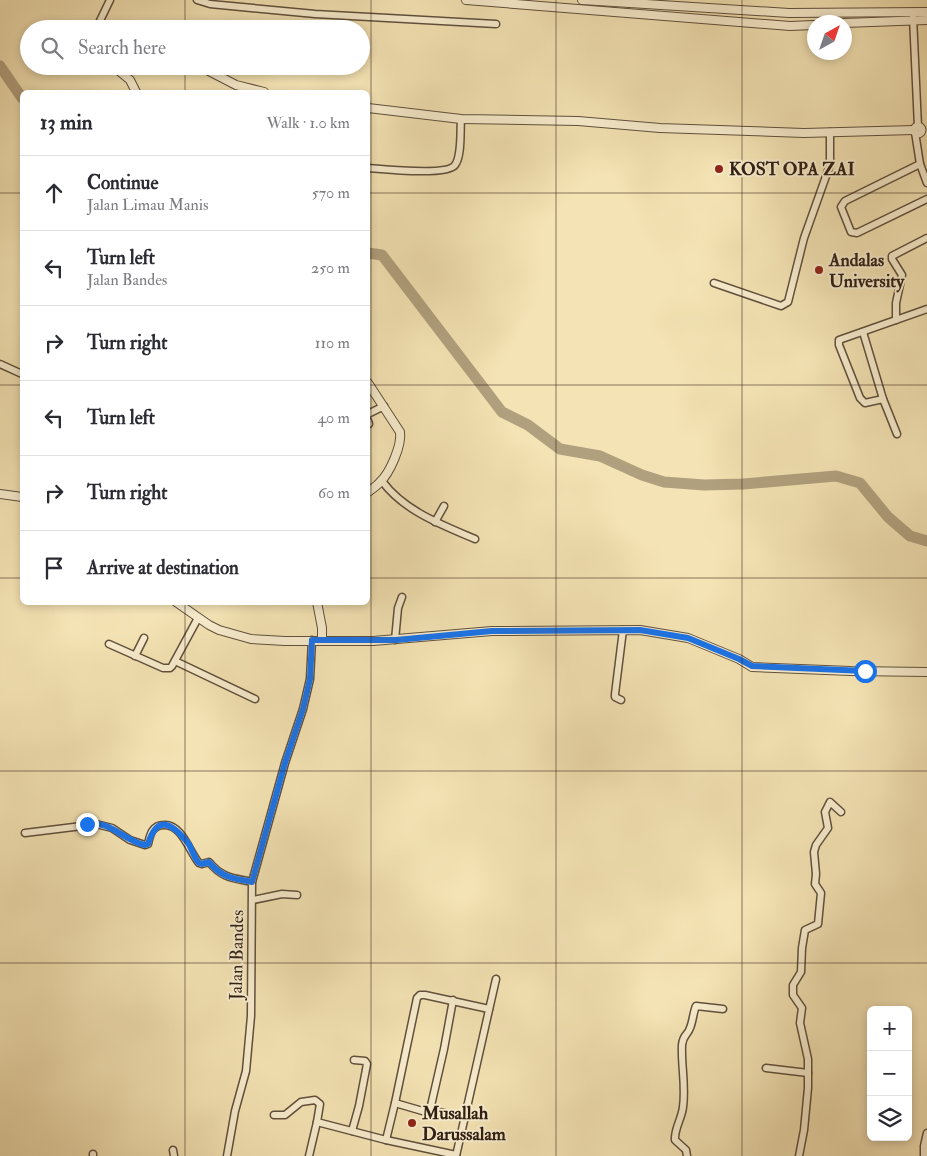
<!DOCTYPE html>
<html lang="en">
<head>
<meta charset="utf-8">
<style>
	body { margin:0; font-family:"IM FELL Double Pica",serif; background:#f2f2f3; color:#2b2b33 }
	.controls { position:absolute; right:15px; bottom:15px; display:grid; overflow:hidden; border-radius:8px; box-shadow:0 2px 8px #0003 }
	.controls button { width:45px; height:45px; display:grid; place-items:center; padding:0; border:0; border-bottom:1px solid #e1e1e2; background:#fff; color:#2b2b33; font:25px sans-serif }
	.compass { position:absolute; left:807px; top:15px; width:45px; height:45px; border-radius:50%; background:#fff; box-shadow:0 2px 8px #0003; rotate:40deg }
	.stop { position:absolute; width:15px; height:15px; margin:-11px; border:4px solid #1a73e8; border-radius:50%; background:#fff }
	.stop.end { background:#1a73e8; border-color:#fff; box-shadow:0 1px 5px #0008 }
	.list { margin:0; padding:0; list-style:none }
	h2 { display:flex; justify-content:space-between; align-items:center; height:65px; margin:0; padding:0 20px; font-size:21px }
	h2 small { font-size:16px; font-weight:400; color:#7c7c81 }
	.list li { display:grid; grid-template-columns:32px 1fr auto; gap:15px; align-items:center; box-sizing:border-box; height:75px; padding:0 20px; border-top:1px solid #e1e1e2 }
	.list b { display:block; font-size:19px; white-space:nowrap }
	.list p { margin:0; font-size:16px; white-space:nowrap; color:#7c7c81 }
	.list em { font-size:16px; font-style:normal; color:#7c7c81 }
	.icon { flex:none; width:28px; height:28px; fill:none; stroke:currentColor; stroke-width:2; stroke-linecap:round; stroke-linejoin:round }
	.map { position:relative; flex:none; width:927px; height:1156px; overflow:hidden }
	.search { position:absolute; background:#fff; box-shadow:0 2px 8px #0003; left:20px; top:20px; width:350px; height:55px; display:flex; align-items:center; gap:12px; box-sizing:border-box; padding:0 18px; border-radius:28px; color:#7c7c81; font-size:19px }
	.panel { position:absolute; background:#fff; box-shadow:0 2px 8px #0003; left:20px; top:90px; width:350px; height:515px; border-radius:8px }
	.map>svg:first-child { display:block }
	.lines { fill:none; stroke-linecap:round; stroke-linejoin:round }
	.river { stroke:#b1a07e; stroke-width:11 }
	.minor-casing { stroke:#60503d; stroke-width:9 }
	.tertiary-casing { stroke:#60503d; stroke-width:10 }
	.minor { stroke:#f8edce; stroke-width:6 }
	.tertiary { stroke:#f8edce; stroke-width:8 }
	.route { stroke:#1a73e8; stroke-width:6 }
	.grid { fill:none; stroke:#2f1f15; stroke-width:1; stroke-opacity:0.55 }
	.poi-dot { fill:#8f2418; stroke:#f8edce; stroke-width:2 }
	.labels { text-anchor:middle; dominant-baseline:central; stroke-width:4; stroke-linejoin:round; paint-order:stroke }
	.poi-label { font-size:18px; font-weight:bold; fill:#2f1f15; stroke:#f8edce; text-anchor:start }
	.street-label { font-size:18px; fill:#2f1f15; stroke:#f8edce }
</style>
</head>
<body>
<div class="map">
<svg width="927" height="1156" viewBox="0 0 927 1156">
	<rect width="100%" height="100%" fill="#f4e3b4"/>
	<filter id="stains"><feTurbulence type="fractalNoise" baseFrequency=".004" numOctaves="4"/><feColorMatrix values="0 0 0 0 .2 0 0 0 0 .09 0 0 0 0 .02 0 0 0 .5 -.17"/></filter>
	<radialGradient id="worn" r=".72"><stop offset=".6" stop-color="#630" stop-opacity="0"/><stop offset="1" stop-color="#630" stop-opacity=".3"/></radialGradient>
	<g class="lines">
		<!-- river -->
		<g class="river">
			<polyline points="0,66 22,98"/>
			<polyline points="368,253 382,255 502,412 528,425 560,449 600,456 642,475 664,482 704,485 743,484 836,476 860,483 888,517 910,536 927,541"/>
		</g>
		<defs>
			<g id="minor">
				<polyline points="197,0 210,4 315,14 496,24"/>
				<polyline points="913,17 918,127"/>
				<polyline points="96,29 110,0"/>
				<polyline points="915,132 920,164 927,183"/>
				<polyline points="920,164 845,201 841,207 851,232 857,233 927,199"/>
				<path d="M368,168C382,169 448,176 455,165C462,156 460,131 461,119"/>
				<polyline points="714,283 781,306 788,302 804,238 830,165 830,132"/>
				<polyline points="896,320 896,303 902,275 892,259 892,256 927,238"/>
				<polyline points="863,332 883,399 897,434"/>
				<polyline points="0,364 22,374"/>
				<polyline points="883,399 865,403 860,398 839,345 839,340 927,309"/>
				<polyline points="368,414 384,406"/>
				<polyline points="368,421 369,424"/>
				<path d="M382,481C404,511 442,525 475,539"/>
				<polyline points="435,522 444,506"/>
				<polyline points="395,640 398,608 402,597"/>
				<polyline points="109,644 163,668 170,668 172,666 198,618"/>
				<polyline points="135,656 144,638"/>
				<polyline points="175,661 255,699"/>
				<polyline points="621,700 615,697 615,694 623,630"/>
				<path d="M25,833L82,826L92,823L112,828L130,840L145,845L148,844C150,835 152,825 164,825C182,824 190,853 199,863L202,864L209,862C222,878 233,878 252,882"/>
				<polyline points="253,900 282,894 297,895"/>
				<polyline points="766,1068 808,1073"/>
				<polyline points="395,1103 426,1112 430,1110 444,1049 453,1000"/>
				<polyline points="430,1110 466,1118"/>
				<polyline points="274,1115 285,1115 301,1102 315,1100 320,1104 317,1122 386,1140"/>
				<polyline points="352,1131 359,1106 367,1064 365,1061 354,1060"/>
				<polyline points="173,1150 174,1156"/>
				<polyline points="456,1155 386,1140 395,1103 417,998 420,995 425,995 489,1009"/>
				<polyline points="93,1156 93,1154"/>
				<polyline points="227,1156 235,1111 246,1071 251,1016 252,882 285,763 303,709 310,679 312,640"/>
				<polyline points="309,1156 317,1122"/>
				<polyline points="456,1156 496,979"/>
				<path d="M687,1156L686,1150L675,1140C674,1129 682,1118 683,1107C686,1086 681,1065 682,1045C683,1034 688,1035 690,1028C693,1021 693,1013 696,1006L723,1009"/>
				<polyline points="799,1156 804,1130 808,1088 808,1059 800,1023 802,1008 793,995 793,985 801,972 802,948 805,930 818,924 821,893 815,884 816,874 814,852 816,845 828,828 825,812 830,802 841,812"/>
				<polyline points="924,1156 924,1146 927,1133"/>
			</g>
			<g id="tertiary">
				<polyline points="466,0 790,26 814,25"/>
				<polyline points="582,0 789,13 927,12"/>
				<polyline points="844,23 927,20"/>
				<polyline points="113,66 130,80 136,92"/>
				<polyline points="194,66 207,70 236,85 264,92"/>
				<polyline points="368,108 461,119 578,121 660,128 804,133 914,130"/>
				<circle cx="918" cy="130" r="3.5"/>
				<path d="M368,383L400,432C402,445 390,473 380,482C377,486 372,489 368,492"/>
				<polyline points="0,494 22,497"/>
				<polyline points="176,602 209,625 219,630 251,639 285,641 373,641 492,631 640,630 688,638 739,659 752,667 851,671 927,672"/>
				<polyline points="317,602 322,628 322,640"/>
			</g>
		</defs>
		<!-- minor casing -->
		<use href="#minor" class="minor-casing"/>
		<!-- tertiary casing -->
		<use href="#tertiary" class="tertiary-casing"/>
		<!-- minor -->
		<use href="#minor" class="minor"/>
		<!-- tertiary -->
		<use href="#tertiary" class="tertiary"/>
	</g>
	<g class="lines">
		<!-- route -->
		<path class="route" d="M87,824C110,820 124,841 145,845L148,844C157,814 172,823 188,843C192,849 194,858 199,863L202,864L209,862C222,878 233,878 252,882L285,763L303,709L310,679L312,640H396L492,631L640,630L688,638L739,659L752,666L865,671"/>
	</g>
	<!-- grid -->
	<path class="grid" d="M185,0V29M371,0V1156M556,0V1156M742,0V1156M185,66V92M0,193H22M368,193H927M0,385H22M368,385H927M0,578H22M368,578H927M185,602V1156M0,771H927M0,963H927"/>
	<!-- markers -->
	<g class="poi-dot">
		<circle cx="719" cy="169" r="5"/>
		<circle cx="819" cy="270" r="5"/>
		<circle cx="412" cy="1123" r="5"/>
	</g>
	<g class="labels">
		<!-- poi labels -->
		<g class="poi-label">
			<text x="729" y="169">KOST OPA ZAI</text>
			<text x="829" y="260">Andalas<tspan x="829" dy="21">University</tspan></text>
			<text x="422" y="1113">Musallah<tspan x="422" dy="21">Darussalam</tspan></text>
		</g>
		<!-- street labels -->
		<g class="street-label">
			<text transform="translate(237 955) rotate(-89)">Jalan Bandes</text>
		</g>
	</g>
	<rect width="100%" height="100%" filter="url(#stains)"/>
	<rect width="100%" height="100%" fill="url(#worn)"/>
</svg>
<div class="controls">
<button>+</button>
<button>−</button>
<button><svg class="icon" aria-label="layers" viewBox="0 0 24 24"><path d="M12 4l9 5-9 5-9-5zM3 14l9 5 9-5"/></svg></button>
</div>
<svg class="compass" viewBox="-18 -18 36 36"><path d="M0-13l5 13h-10z" fill="#e53935"/><path d="M0 13l5-13h-10z" fill="#7c7c81"/></svg>
<div class="stop" style="left:865px;top:671px"></div>
<div class="stop end" style="left:87px;top:824px"></div>
<div class="search"><svg class="icon" aria-label="search" viewBox="0 0 24 24"><circle cx="10" cy="10" r="6"/><path d="M15 15l6 6"/></svg>Search here</div>
<section class="panel">
<h2>13 min<small>Walk · 1.0 km</small></h2>
<ul class="list">
<li><svg class="icon" aria-label="ahead" viewBox="0 0 24 24"><path d="M12 20V5M6 11l6-6 6 6"/></svg><div><b>Continue</b><p>Jalan Limau Manis</p></div><em>570 m</em></li>
<li><svg class="icon" aria-label="left" viewBox="0 0 24 24"><path d="M17 20v-9H6M10 6l-5 5 5 5"/></svg><div><b>Turn left</b><p>Jalan Bandes</p></div><em>250 m</em></li>
<li><svg class="icon" aria-label="right" viewBox="0 0 24 24"><path d="M7 20v-9h11M14 6l5 5-5 5"/></svg><div><b>Turn right</b></div><em>110 m</em></li>
<li><svg class="icon" aria-label="left" viewBox="0 0 24 24"><path d="M17 20v-9H6M10 6l-5 5 5 5"/></svg><div><b>Turn left</b></div><em>40 m</em></li>
<li><svg class="icon" aria-label="right" viewBox="0 0 24 24"><path d="M7 20v-9h11M14 6l5 5-5 5"/></svg><div><b>Turn right</b></div><em>60 m</em></li>
<li><svg class="icon" aria-label="arrive" viewBox="0 0 24 24"><path d="M6 21V4h12l-3 4 3 4H6"/></svg><div><b>Arrive at destination</b></div></li>
</ul>
</section>
</div>
</body>
</html>
